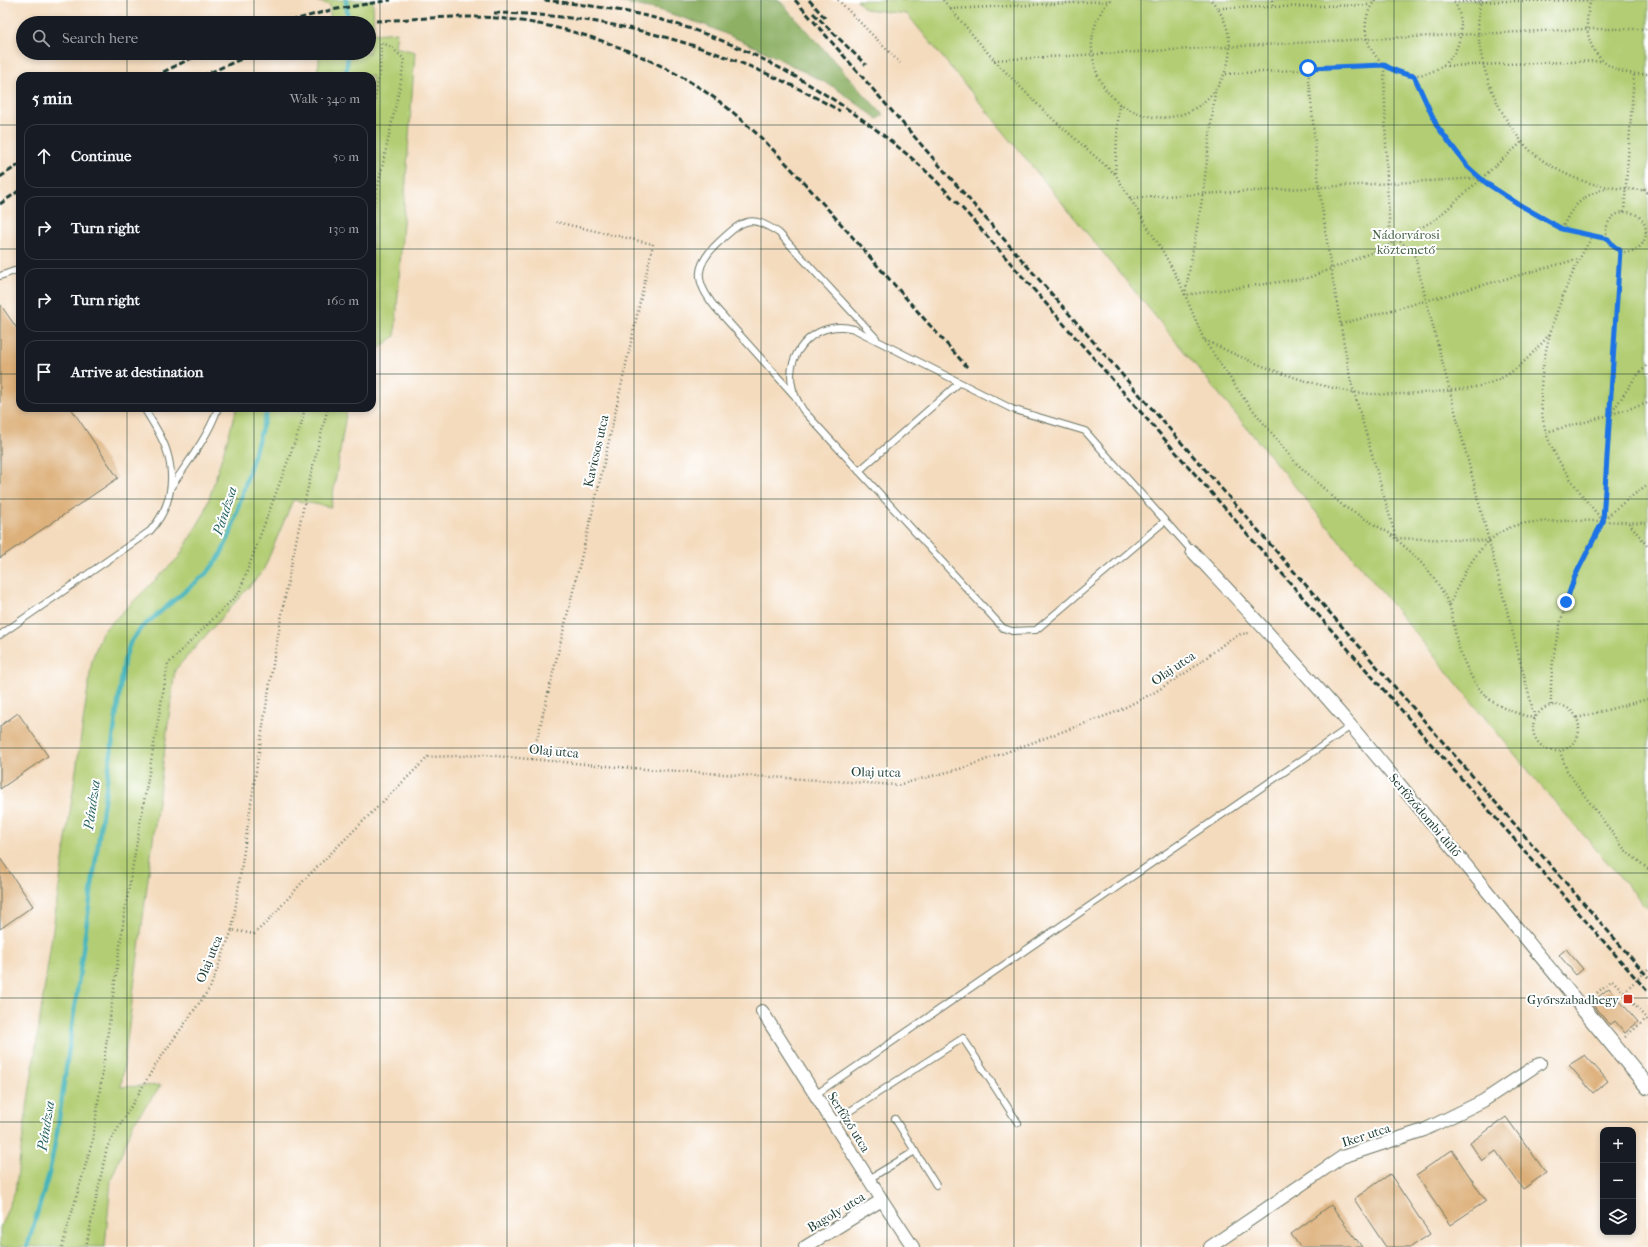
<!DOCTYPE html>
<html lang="en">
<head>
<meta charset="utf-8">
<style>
	body { margin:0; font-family:"IM FELL French Canon",serif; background:#242831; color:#f1f3f6 }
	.controls { position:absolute; right:12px; bottom:12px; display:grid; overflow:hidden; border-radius:8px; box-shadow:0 2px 6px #0003 }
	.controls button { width:36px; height:36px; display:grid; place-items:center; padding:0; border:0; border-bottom:1px solid #363941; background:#171b24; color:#f1f3f6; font:20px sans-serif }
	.stop { position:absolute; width:12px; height:12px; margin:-9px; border:3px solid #1a73e8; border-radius:50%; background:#fff }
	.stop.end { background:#1a73e8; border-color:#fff; box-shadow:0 1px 4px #0008 }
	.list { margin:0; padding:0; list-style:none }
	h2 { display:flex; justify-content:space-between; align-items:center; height:52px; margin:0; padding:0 16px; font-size:17px }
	h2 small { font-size:13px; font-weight:400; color:#9ea1a6 }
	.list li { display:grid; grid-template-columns:26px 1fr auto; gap:12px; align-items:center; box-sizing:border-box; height:64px; margin:0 8px 8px; padding:0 8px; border:1px solid #363941; border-radius:12px }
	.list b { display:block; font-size:15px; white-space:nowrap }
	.list em { font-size:13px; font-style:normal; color:#9ea1a6 }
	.icon { flex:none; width:22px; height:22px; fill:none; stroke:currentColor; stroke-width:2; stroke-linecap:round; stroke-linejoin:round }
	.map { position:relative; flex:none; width:1648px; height:1247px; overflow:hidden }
	.search { position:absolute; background:#171b24; box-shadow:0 2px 6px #0003; left:16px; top:16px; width:360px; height:44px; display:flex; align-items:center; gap:10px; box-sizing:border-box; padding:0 14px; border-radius:22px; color:#9ea1a6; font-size:15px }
	.panel { position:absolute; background:#171b24; box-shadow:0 2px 6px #0003; left:16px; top:72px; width:360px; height:340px; border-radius:12px }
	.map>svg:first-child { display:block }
	.green { fill:#b2cd73; stroke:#688554 }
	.forest { fill:#8db065; stroke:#56764c }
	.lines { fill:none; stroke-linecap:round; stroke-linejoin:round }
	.stream { stroke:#43b4ba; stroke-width:4.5 }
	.building { fill:#ddb07a }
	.service-casing { stroke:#6a7464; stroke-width:8 }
	.minor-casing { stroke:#6a7464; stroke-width:14 }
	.tertiary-casing { stroke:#6a7464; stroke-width:17 }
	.path { stroke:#6a7464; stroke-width:2.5; stroke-dasharray:1 3; stroke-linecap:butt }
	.service { stroke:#fff; stroke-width:6 }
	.minor { stroke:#fff; stroke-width:12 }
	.tertiary { stroke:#fff; stroke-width:15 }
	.rail { stroke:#1f3d34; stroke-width:3; stroke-dasharray:6 3; stroke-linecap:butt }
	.route { stroke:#1a73e8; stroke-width:5 }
	.grid { fill:none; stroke:#1f3d34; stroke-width:1; stroke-opacity:0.55 }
	.poi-dot { fill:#c8321e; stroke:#fff; stroke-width:1.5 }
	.labels { text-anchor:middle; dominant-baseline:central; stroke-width:4; stroke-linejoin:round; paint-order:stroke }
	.park-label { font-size:13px; fill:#446144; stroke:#fff }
	.street-label { font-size:13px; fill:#1f3d34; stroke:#fff }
	.poi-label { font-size:13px; fill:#1f3d34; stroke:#fff; text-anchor:end }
	.water-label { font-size:14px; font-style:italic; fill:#2c6763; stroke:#fff }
</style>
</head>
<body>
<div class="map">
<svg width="1648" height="1247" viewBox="0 0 1648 1247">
	<rect width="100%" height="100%" fill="#fff"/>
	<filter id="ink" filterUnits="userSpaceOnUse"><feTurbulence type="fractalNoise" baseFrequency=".025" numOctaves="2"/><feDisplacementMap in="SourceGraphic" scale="8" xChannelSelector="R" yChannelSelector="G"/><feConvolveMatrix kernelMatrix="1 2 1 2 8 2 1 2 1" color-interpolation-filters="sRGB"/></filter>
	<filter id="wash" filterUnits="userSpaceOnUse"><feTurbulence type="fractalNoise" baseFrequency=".012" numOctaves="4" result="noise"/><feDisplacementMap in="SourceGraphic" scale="16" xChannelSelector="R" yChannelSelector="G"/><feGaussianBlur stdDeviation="0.9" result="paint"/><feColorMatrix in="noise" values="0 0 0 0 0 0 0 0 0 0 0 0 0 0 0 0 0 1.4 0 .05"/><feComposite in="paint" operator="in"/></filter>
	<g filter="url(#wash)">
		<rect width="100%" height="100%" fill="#f4dbbe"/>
		<!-- green -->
		<g class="green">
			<polygon points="312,0 373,0 374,34 397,32 395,47 415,52 395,336 372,354 372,76 316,76 319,63 319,53 369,53 369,23 330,23 330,5"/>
			<polygon points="857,0 1648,0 1648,909 1541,786 907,14 865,9"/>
			<polygon points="237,408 347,408 331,507 293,500 263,571 175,670 121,1087 161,1085 133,1124 111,1180 105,1247 0,1247 0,1228 15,1191 92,660 102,632 179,557 205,512"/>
		</g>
		<!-- forest -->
		<polygon class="forest" points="610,0 779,0 883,115 878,119 834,87 758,48 705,25 659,10"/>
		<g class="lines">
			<!-- stream -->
			<g class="stream">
				<polyline points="346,0 348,23"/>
				<polyline points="346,76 348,53"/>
				<polyline points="27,1247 49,1174 57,1132 124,661 130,643 141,628 208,572 220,556 230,535 268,408"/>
			</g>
		</g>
		<g id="blocks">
			<!-- building -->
			<g class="building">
				<polygon points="0,304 20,333 20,408 71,408 118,478 0,558"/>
				<polygon points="18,713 48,756 0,789 0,726"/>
				<polygon points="0,858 33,906 0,929"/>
				<polygon points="1566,949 1583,969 1576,975 1559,955"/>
				<polygon points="1609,988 1638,1022 1625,1033 1615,1021 1610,1025 1591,1003"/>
				<polygon points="1585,1055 1608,1081 1593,1093 1569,1065"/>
				<polygon points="1506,1117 1546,1173 1523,1189 1496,1151 1482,1161 1470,1143"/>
				<polygon points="1452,1150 1486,1201 1450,1225 1416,1175"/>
				<polygon points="1390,1174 1430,1234 1411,1247 1386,1247 1354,1199"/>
				<polygon points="1331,1205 1362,1247 1300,1247 1291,1234"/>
			</g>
		</g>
	</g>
	<g filter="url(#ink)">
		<use href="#blocks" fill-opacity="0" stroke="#6a7464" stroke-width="1"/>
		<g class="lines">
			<defs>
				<g id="service">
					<polyline points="0,276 14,271 20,271"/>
					<path d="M794,395L715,307C693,280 695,264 720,241C744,219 751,214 779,233L876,338"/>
					<polyline points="859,471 959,383"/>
					<path d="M171,487C188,462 208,437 218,408"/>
					<path d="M1165,521L1036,630L1012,631L1003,628L803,410C798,402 793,394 792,385C786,355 811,326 842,327C846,327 850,328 854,329L1012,409L1085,431L1192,551"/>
					<path d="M0,635L150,531C170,509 176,481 167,452C163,437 152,422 144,408"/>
					<polyline points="815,1095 1351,726"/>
					<polyline points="895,1119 936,1185"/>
					<polyline points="833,1122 963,1038 1018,1123"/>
					<polyline points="869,1179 915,1151"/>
				</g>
				<g id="minor">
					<path d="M1192,551C1246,609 1300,666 1351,726C1429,818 1504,913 1581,1006"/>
					<polyline points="762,1011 882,1200 913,1247"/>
					<polyline points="805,1247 882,1200"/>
					<polyline points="1210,1247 1342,1157 1424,1130 1483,1101 1540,1063"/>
				</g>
				<polyline id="tertiary" points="1581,1006 1648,1087"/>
			</defs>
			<!-- service casing -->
			<use href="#service" class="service-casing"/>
			<!-- minor casing -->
			<use href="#minor" class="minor-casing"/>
			<!-- tertiary casing -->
			<use href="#tertiary" class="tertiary-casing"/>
			<!-- path -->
			<g class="path">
				<polyline points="838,0 900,63"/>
				<path d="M943,0L994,60L1046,113L1115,174L1162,250L1180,283L1204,340L1245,400L1295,462L1343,506L1389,533C1412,552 1439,577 1449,606C1454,617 1454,630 1457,642C1465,666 1476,694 1500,706C1511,712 1524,715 1535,719"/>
				<path d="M1110,0C1095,16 1088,41 1094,62C1098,83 1110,99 1129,109C1197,145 1263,59 1211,0"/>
				<polyline points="1272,0 1273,7"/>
				<path d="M1375,0C1345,41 1393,93 1437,69C1448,63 1456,53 1459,41C1463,27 1461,12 1453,0"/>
				<path d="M1481,0C1470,47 1493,108 1524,144C1533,155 1553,168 1566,174C1590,186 1617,189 1643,190L1648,187"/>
				<path d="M1591,0C1577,44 1602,77 1648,74"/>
				<polyline points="1454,2 1591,0"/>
				<polyline points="1219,8 1371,5"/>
				<polyline points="950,9 1108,1"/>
				<polyline points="994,60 1367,39 1586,29 1648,29"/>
				<polyline points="1443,66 1602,61"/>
				<polyline points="1308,68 1319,186 1330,263 1350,378 1396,538 1489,541"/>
				<polyline points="1226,74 1384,65 1387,183 1390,234 1411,250 1415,257 1535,718"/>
				<polyline points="1414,76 1437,126 1468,167 1486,183 1520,205 1562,229 1608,239"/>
				<polyline points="1215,92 1203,194 1185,295 1308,278 1383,248 1435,220 1522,142"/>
				<polyline points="372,112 380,72 381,42 391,47 404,59 401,81 372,213"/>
				<polyline points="1115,173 1119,103"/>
				<polyline points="1643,190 1648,193"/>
				<polyline points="1130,198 1480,178"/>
				<polyline points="1624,212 1634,75"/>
				<circle cx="1626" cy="232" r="20"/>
				<path d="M1562,229C1571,206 1584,194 1608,188"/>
				<path d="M1593,235C1562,286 1528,372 1546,432C1554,461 1584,498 1603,521"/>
				<polyline points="1341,324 1578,259"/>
				<path d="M1205,340C1251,363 1301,383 1353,392C1379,396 1408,394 1435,392C1455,390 1477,389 1497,380C1519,371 1535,350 1551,333"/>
				<polyline points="1610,415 1635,378 1648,364"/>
				<polyline points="1546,432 1589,421 1648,403"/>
				<polyline points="1603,521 1620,250"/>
				<polyline points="1629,523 1648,547"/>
				<path d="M1450,605C1461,576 1480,539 1511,527C1526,521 1543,522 1559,521C1589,520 1618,522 1648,523"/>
				<circle cx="1556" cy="728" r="23"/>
				<path d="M1551,705C1549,650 1565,594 1591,545C1594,537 1598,527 1603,521C1614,509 1635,494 1648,484"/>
				<polyline points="1577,718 1648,699"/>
				<polyline points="1560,751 1566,769 1576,784 1625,850 1648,869"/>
				<polyline points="532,759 599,485 653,244 556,222"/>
				<path d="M232,930C259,755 281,579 328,408"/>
				<polyline points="1624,992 1648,969"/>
				<polyline points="1591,998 1612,980 1624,992 1648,1021"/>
				<polyline points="1625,1037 1646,1019"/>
				<polyline points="62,1247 93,1139 125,910 168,664 239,593 301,425 305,408"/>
				<polyline points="86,1247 107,1147 156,1064 210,988 232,930 254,934 269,920 306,878 428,757 485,755 630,768 897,785 963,768 1116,712 1155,692 1190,670 1229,640 1241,634 1251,633"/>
			</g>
			<!-- service -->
			<use href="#service" class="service"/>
			<!-- minor -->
			<use href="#minor" class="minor"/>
			<!-- tertiary -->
			<use href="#tertiary" class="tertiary"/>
			<!-- rail -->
			<g class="rail">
				<path d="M544,0C586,5 629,10 669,22C752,46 837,96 903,151C928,171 950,195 972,219L1647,991"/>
				<polyline points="795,0 1648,977"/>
				<polyline points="809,0 825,18"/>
				<path d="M494,13C617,14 734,50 840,111"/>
				<polyline points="813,13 866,65"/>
				<path d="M376,21C416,19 457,15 496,18C581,25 681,64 744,122C782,156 815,195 849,233C888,278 927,322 967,367"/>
				<polyline points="282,23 331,10 391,0"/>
				<polyline points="155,76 202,53"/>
				<polyline points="202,76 255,53"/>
				<polyline points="0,177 20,164"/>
				<polyline points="0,204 20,190"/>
			</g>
		</g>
	</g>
	<g class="lines" filter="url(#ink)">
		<!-- route -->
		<path class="route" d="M1308,68L1384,65C1394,71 1402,74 1414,76L1437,126L1468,167L1486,183L1520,205L1562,229L1608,239L1615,248L1620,250L1603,521L1575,576L1566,602"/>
	</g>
	<!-- grid -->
	<path class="grid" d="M127,0V23M254,0V23M380,0V1247M507,0V1247M634,0V1247M761,0V1247M887,0V1247M1014,0V1247M1141,0V1247M1268,0V1247M1394,0V1247M1521,0V1247M127,53V76M254,53V76M0,125H20M372,125H1648M0,249H20M372,249H1648M0,374H20M372,374H1648M127,408V1247M254,408V1247M0,499H1648M0,624H1648M0,748H1648M0,873H1648M0,998H1648M0,1122H1648"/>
	<!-- markers -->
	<rect class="poi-dot" x="1623" y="994" width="10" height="10" rx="2"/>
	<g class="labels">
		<!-- park labels -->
		<g class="park-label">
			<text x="1406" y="234">Nádorvárosi<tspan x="1406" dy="15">köztemető</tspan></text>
		</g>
		<!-- street labels -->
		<g class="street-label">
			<text transform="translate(596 451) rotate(-77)">Kavicsos utca</text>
			<text transform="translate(1173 668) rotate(-34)">Olaj utca</text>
			<text transform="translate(554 751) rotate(5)">Olaj utca</text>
			<text transform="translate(876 772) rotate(1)">Olaj utca</text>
			<text transform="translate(1425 815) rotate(50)">Serfőződombi dűlő</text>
			<text transform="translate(209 959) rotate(-68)">Olaj utca</text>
			<text transform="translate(849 1122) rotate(58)">Serfőző utca</text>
			<text transform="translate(1366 1135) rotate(-18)">Iker utca</text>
			<text transform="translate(836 1212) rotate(-31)">Bagoly utca</text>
		</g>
		<!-- poi labels -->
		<g class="poi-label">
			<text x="1619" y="999">Győrszabadhegy</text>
		</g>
		<!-- water labels -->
		<g class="water-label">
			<text transform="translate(225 511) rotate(-72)">Pándzsa</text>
			<text transform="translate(92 805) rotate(-82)">Pándzsa</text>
			<text transform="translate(46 1126) rotate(-81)">Pándzsa</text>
		</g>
	</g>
</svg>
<div class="controls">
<button>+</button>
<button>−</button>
<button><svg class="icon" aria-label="layers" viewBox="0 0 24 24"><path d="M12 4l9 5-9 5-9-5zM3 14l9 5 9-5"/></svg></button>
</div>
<div class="stop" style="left:1308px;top:68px"></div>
<div class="stop end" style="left:1566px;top:602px"></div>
<div class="search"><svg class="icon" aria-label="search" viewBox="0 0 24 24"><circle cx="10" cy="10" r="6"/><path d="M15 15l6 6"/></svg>Search here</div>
<section class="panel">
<h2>5 min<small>Walk · 340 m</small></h2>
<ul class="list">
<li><svg class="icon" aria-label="ahead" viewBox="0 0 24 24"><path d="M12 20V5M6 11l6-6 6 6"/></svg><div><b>Continue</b></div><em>50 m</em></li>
<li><svg class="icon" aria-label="right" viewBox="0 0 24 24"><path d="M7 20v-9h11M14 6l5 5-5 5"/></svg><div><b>Turn right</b></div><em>130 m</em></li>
<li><svg class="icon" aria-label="right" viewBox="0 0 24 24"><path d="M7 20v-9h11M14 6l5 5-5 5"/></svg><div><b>Turn right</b></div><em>160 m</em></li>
<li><svg class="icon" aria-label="arrive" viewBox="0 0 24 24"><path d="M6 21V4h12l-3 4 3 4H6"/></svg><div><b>Arrive at destination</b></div></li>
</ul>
</section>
</div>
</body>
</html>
